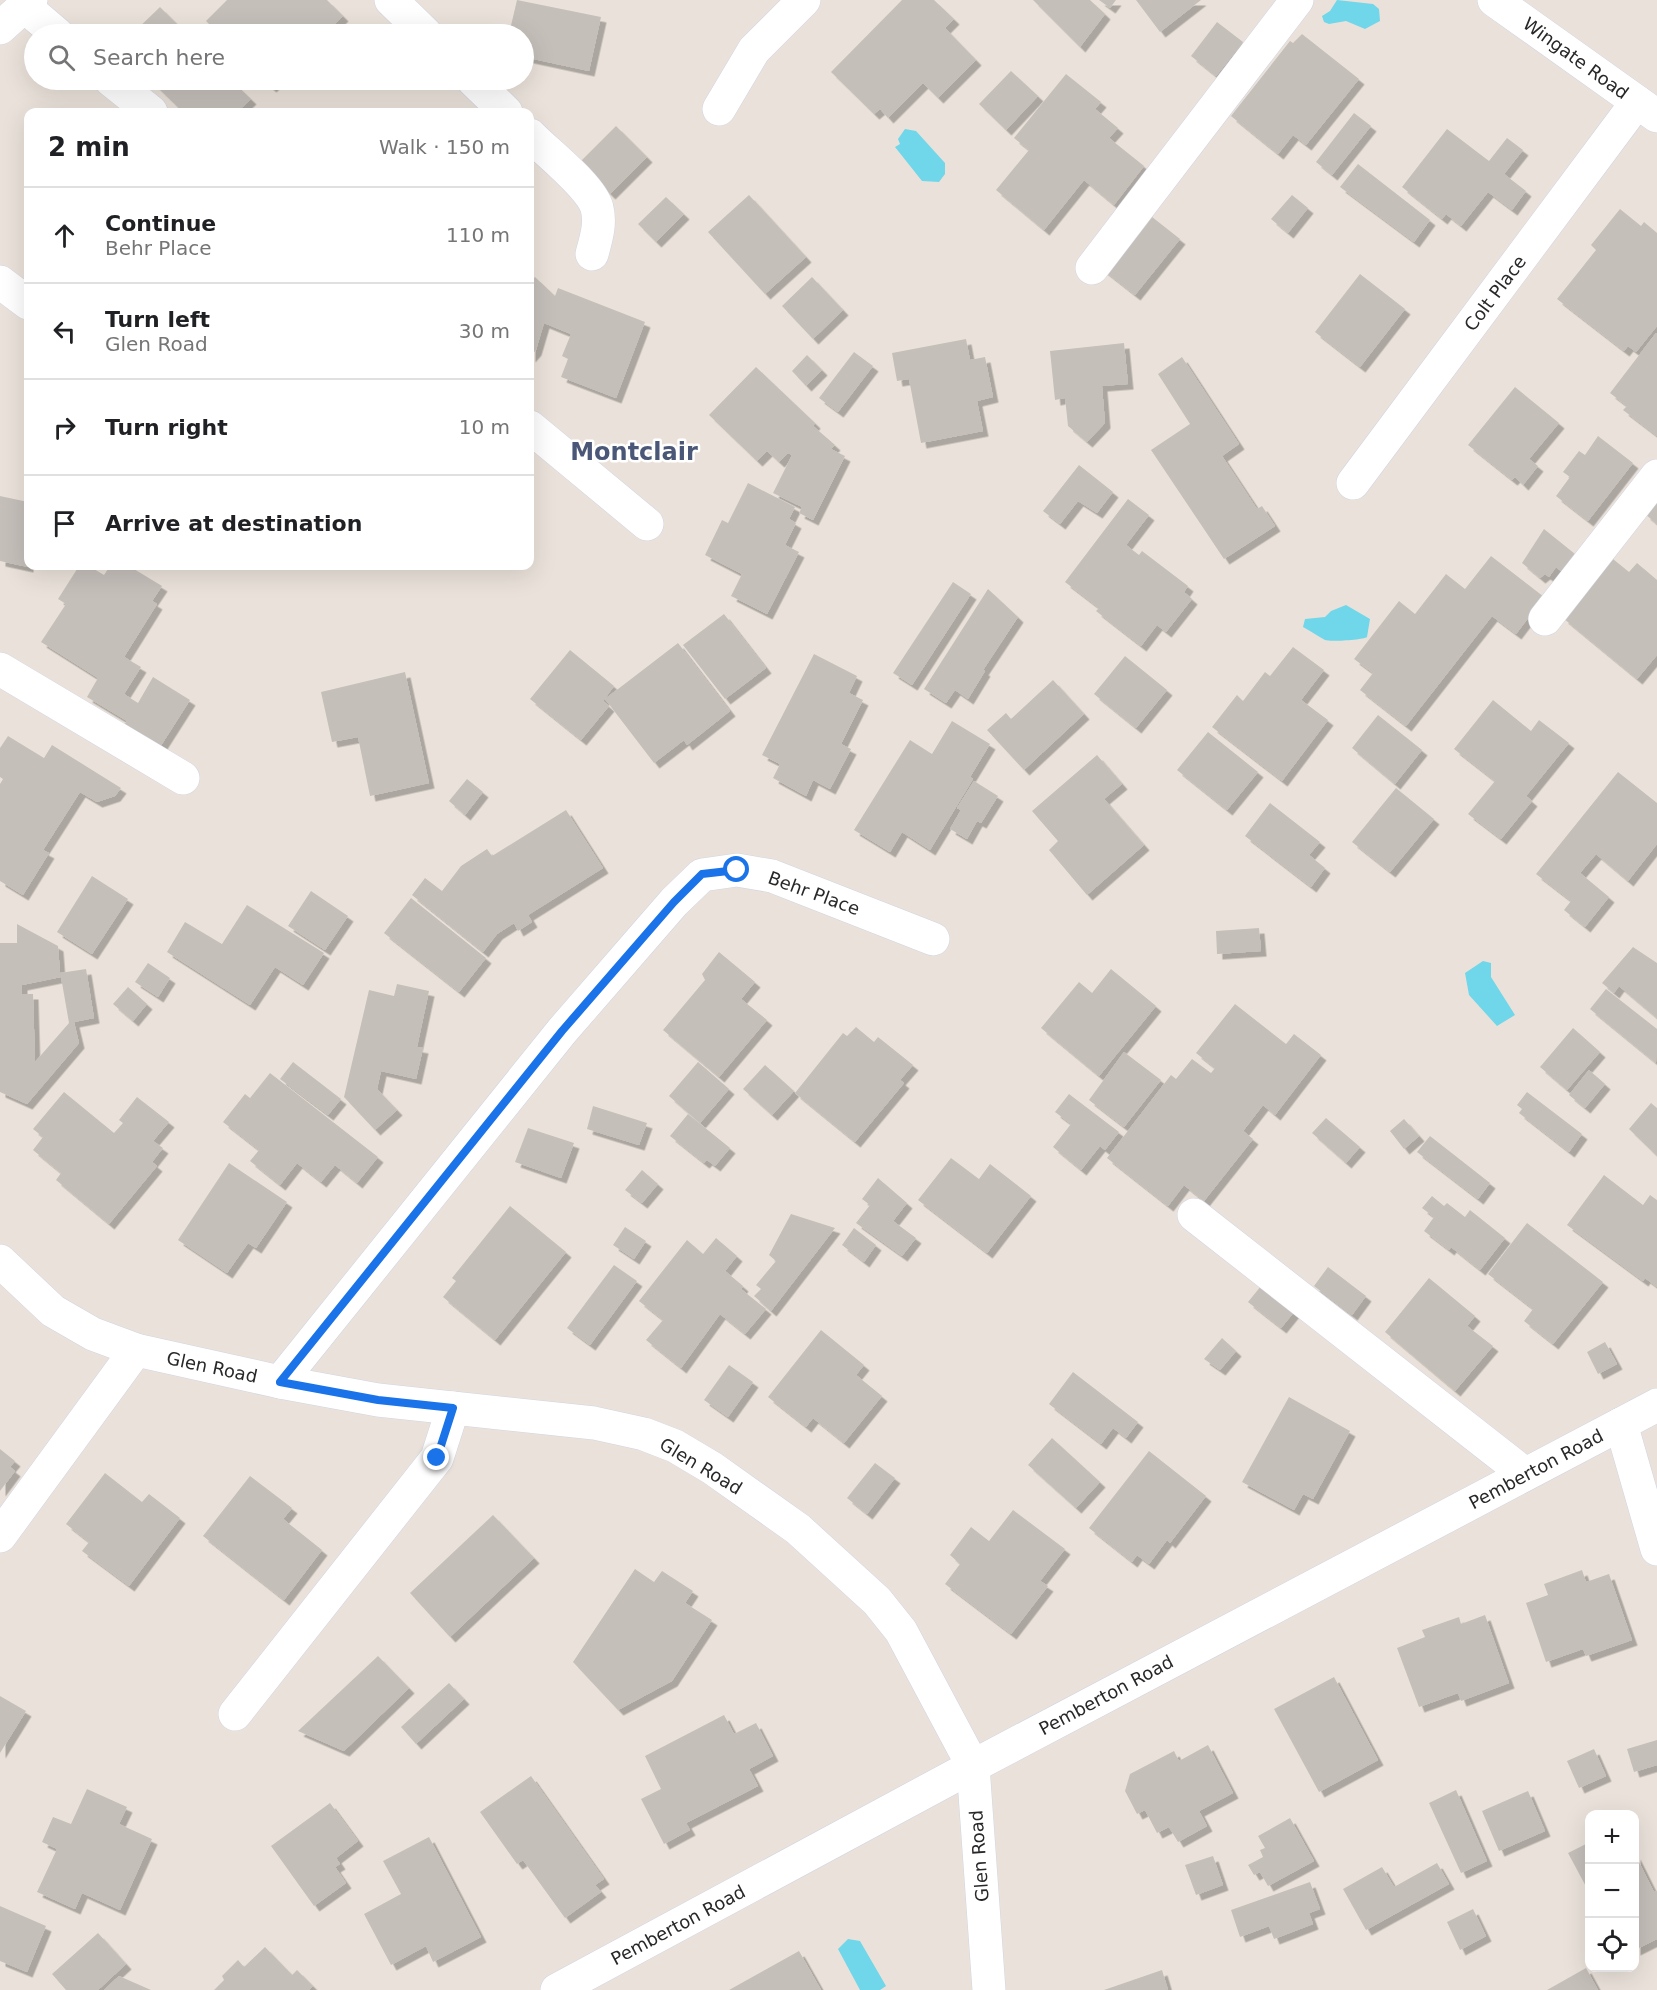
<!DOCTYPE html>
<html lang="en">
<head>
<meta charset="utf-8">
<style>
	body { margin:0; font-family:"DejaVu Sans",sans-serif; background:#f6f6f6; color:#202124 }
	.controls { position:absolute; right:18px; bottom:18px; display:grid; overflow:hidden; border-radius:12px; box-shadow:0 6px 24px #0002 }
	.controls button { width:54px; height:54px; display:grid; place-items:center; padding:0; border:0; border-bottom:2px solid #e0e0e0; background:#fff; color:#202124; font:30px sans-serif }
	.stop { position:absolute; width:18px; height:18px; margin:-14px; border:4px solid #1a73e8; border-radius:50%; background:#fff }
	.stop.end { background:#1a73e8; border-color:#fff; box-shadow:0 2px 6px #0008 }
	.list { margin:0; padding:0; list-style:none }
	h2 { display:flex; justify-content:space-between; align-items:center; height:78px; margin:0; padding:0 24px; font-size:26px }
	h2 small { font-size:20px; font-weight:400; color:#757577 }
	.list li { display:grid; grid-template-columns:39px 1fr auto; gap:18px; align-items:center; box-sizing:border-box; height:96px; padding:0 24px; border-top:2px solid #e0e0e0 }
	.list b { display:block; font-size:22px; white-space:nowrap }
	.list p { margin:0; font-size:20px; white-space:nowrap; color:#757577 }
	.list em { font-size:20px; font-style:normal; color:#757577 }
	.icon { flex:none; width:33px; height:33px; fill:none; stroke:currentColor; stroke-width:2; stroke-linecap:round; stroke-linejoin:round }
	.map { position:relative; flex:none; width:1657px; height:1990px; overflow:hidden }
	.search { position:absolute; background:#fff; box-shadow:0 6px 24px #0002; left:24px; top:24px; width:510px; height:66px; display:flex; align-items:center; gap:15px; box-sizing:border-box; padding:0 21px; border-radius:33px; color:#757577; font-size:22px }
	.panel { position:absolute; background:#fff; box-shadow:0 6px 24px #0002; left:24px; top:108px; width:510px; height:462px; border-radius:12px }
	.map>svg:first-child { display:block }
	.water { fill:#70d6e9 }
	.building { fill:#c5bfba; fill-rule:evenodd; filter:url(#shadow) }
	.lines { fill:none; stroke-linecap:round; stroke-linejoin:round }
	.minor-casing { stroke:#d0d5e1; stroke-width:34 }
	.minor { stroke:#fff; stroke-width:33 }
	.route { stroke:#1a73e8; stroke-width:8 }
	.labels { text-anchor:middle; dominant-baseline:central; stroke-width:5; stroke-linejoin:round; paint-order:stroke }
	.street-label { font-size:18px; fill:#282828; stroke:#fff }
	.district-label { font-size:24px; font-weight:bold; fill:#4b5777; stroke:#fff }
</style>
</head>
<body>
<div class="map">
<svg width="1657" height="1990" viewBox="0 0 1657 1990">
	<defs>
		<filter id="shadow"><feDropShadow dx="5.5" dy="5.5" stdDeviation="0" flood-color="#0004"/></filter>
	</defs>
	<rect width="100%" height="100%" fill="#eae2da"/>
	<!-- water -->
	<g class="water">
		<polygon points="1337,0 1373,4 1379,9 1380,21 1365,29 1346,21 1329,24 1324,22 1322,16 1330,11"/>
		<polygon points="905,129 916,131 945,163 945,174 939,182 922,181 895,147 900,144 898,139"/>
		<path d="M1346,605L1370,619L1367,637C1363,640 1329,642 1325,640C1317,636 1311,631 1303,627L1305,619L1325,617L1331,611Z"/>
		<polygon points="1483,961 1491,963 1491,977 1515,1015 1497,1026 1469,995 1465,973"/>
		<polygon points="848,1939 860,1941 886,1986 880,1990 860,1990 838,1949"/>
	</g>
	<!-- building -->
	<g class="building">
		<polygon points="227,0 327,0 343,16 324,34 219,34 206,21"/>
		<polygon points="517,0 601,17 589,71 524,57 524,34 509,34"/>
		<polygon points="902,0 934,0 954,19 945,28 976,60 938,98 923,83 888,118 880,109 874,114 831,72"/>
		<polygon points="1033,0 1090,0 1105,14 1080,47"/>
		<polygon points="1099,0 1116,0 1110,8"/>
		<polygon points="1136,0 1201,0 1160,32"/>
		<polygon points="160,7 187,34 132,34"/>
		<polygon points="1217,22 1243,42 1216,76 1191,56"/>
		<polygon points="1302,34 1359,79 1306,145 1293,135 1278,154 1231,116 1290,41 1293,43"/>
		<polygon points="1011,71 1038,96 1006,130 979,104"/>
		<polygon points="1066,74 1101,102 1095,109 1118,128 1109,138 1144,166 1114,205 1084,180 1044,230 996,190 1029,150 1014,138"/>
		<polygon points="150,80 231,80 251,99 237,112 183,112"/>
		<polygon points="263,80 278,80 271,87"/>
		<polygon points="1354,113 1371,126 1332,175 1316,162"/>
		<polygon points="616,126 647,157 610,194 579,163"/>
		<polygon points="1447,129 1489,161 1507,138 1523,150 1504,174 1526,191 1512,210 1488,192 1461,226 1446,214 1442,219 1402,187"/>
		<polygon points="1358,164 1430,220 1414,242 1340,187"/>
		<polygon points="749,195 806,257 765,294 708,232"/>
		<polygon points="1292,195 1308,208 1288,233 1271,219"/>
		<polygon points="666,197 684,214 656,242 638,224"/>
		<polygon points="1620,209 1641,226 1644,222 1657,233 1657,326 1636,352 1628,346 1624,351 1557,299 1596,250 1591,245"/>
		<polygon points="1147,213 1180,239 1135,295 1102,269"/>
		<polygon points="1360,274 1405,309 1360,367 1315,332"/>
		<polygon points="535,277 555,296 558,288 645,322 616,398 561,377 568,359 562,356 571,334 544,323 536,350 530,357 530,282"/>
		<polygon points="812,277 843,310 813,339 782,306"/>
		<polygon points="1656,333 1657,335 1657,436 1623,410 1627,406 1610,393"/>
		<polygon points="966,339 970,360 985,357 993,397 977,401 983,431 921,443 909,379 897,381 892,353"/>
		<polygon points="1124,343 1128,384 1102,386 1105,423 1087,442 1068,426 1065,398 1055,400 1050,351"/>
		<polygon points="854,352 873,366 838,412 819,398"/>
		<polygon points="807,355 822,370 806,386 792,371"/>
		<polygon points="1182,357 1239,444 1222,456 1257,509 1262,506 1275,526 1224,559 1151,450 1190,424 1158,374"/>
		<polygon points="756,367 815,423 813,426 835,445 831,449 845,456 813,520 799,513 802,507 773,493 792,455 788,453 779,462 767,451 757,461 709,415"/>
		<polygon points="1515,387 1559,423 1529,459 1538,466 1523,485 1515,477 1512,480 1468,445"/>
		<polygon points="1598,436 1633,463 1588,521 1556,496 1570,477 1563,472 1579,451 1585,455"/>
		<polygon points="1079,465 1113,492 1097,513 1078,501 1060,524 1043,511"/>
		<polygon points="748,483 795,507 789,519 796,523 785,545 799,552 767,614 731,596 742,574 705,555 722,520 728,523"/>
		<polygon points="0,496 28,502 28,567 0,561"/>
		<polygon points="1128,499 1149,515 1126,545 1139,555 1142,551 1188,586 1184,592 1192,599 1166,632 1157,625 1141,646 1096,611 1099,608 1065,582"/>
		<polygon points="1657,500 1657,524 1645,514"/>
		<polygon points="1544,529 1575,554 1561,571 1556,567 1549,577 1545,574 1540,578 1522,563"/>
		<polygon points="1491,556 1544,597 1516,634 1492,616 1406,726 1360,690 1373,673 1354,659 1399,601 1415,614 1446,574 1465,589"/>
		<polygon points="1613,559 1629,572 1637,563 1657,580 1657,655 1637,679 1563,618"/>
		<polygon points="79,566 89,566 104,575 110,566 129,566 162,586 152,601 157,604 124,657 141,667 124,694 138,703 153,677 190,700 160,747 124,725 127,721 87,697 98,678 41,642 66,604 58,599"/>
		<polygon points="953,582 971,594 912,685 893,673"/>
		<polygon points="988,589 1018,617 983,670 985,671 968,699 955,690 946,703 924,689"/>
		<polygon points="724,614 766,668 725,699 683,645"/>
		<polygon points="678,643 730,711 687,745 684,740 654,763 605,699"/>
		<polygon points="1293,647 1324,670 1301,700 1328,720 1282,781 1212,727 1237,695 1243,701 1265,672 1270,676"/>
		<polygon points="570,650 614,686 603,701 609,706 581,740 530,699"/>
		<polygon points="814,654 857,676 849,693 863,700 841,744 851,749 830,789 813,780 806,796 773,778 780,764 762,755"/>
		<polygon points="1125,656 1167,690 1136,728 1094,694"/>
		<polygon points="405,672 429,783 370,796 358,737 332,742 321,692"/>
		<polygon points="1053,680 1084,714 1024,770 987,730 1006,713 1011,719"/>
		<polygon points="1493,700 1531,731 1539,720 1569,743 1526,796 1532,801 1501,839 1468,814 1495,781 1454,749"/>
		<polygon points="1378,715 1422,750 1395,784 1352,748"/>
		<polygon points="952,721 990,744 970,777 973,779 930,850 902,832 890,852 854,830 910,740 932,754"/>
		<polygon points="1208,732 1258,772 1227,810 1177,770"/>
		<polygon points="8,736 44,758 52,745 121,788 115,796 97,802 80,792 43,850 49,853 23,895 0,881 0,784 3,779 0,777 0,748"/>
		<polygon points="1097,755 1122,784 1104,799 1144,845 1087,895 1049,850 1058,841 1032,811"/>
		<polygon points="1618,772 1657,803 1657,844 1628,881 1596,854 1580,873 1609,897 1585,927 1564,910 1571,901 1536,874"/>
		<polygon points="467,779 483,792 465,815 449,801"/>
		<polygon points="974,781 998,796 981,823 977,821 967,839 950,829 961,810 957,808"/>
		<polygon points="1396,788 1434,819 1390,872 1352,842"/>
		<polygon points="1270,803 1320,842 1309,855 1325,868 1311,887 1245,836"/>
		<polygon points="566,810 603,868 528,915 532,922 518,931 514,923 497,934 483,952 412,895 425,878 442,891 461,866 487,849 492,856"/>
		<polygon points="92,876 128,899 92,954 57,932"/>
		<polygon points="311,891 348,916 325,950 288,926"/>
		<polygon points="411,898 486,958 459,992 384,933"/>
		<polygon points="247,905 324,953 303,985 275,967 250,1005 167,952 185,922 222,944"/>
		<path d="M17,924L58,946L60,973L86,969L94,1018L74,1022L79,1043L27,1104L0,1092V943H17ZM61,977L69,1023L35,1062L33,994H22V985Z"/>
		<polygon points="1259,928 1261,951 1217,954 1216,931"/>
		<polygon points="1633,947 1657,963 1657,1018 1619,986 1614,993 1602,983"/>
		<polygon points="719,952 755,982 741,999 767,1020 719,1077 663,1030 705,980 702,974"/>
		<polygon points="148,963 170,978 158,997 135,982"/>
		<polygon points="1111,969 1156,1006 1099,1076 1041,1028 1079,982 1092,993"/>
		<polygon points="397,984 429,991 417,1047 423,1048 416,1079 381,1071 377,1089 397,1110 375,1130 344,1097 369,990 394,996"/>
		<polygon points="128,987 147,1004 133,1021 113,1004"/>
		<polygon points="1606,989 1657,1029 1656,1063 1590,1009"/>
		<polygon points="1235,1004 1286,1044 1294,1034 1321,1055 1275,1115 1263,1105 1243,1131 1253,1139 1204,1201 1184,1185 1168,1206 1107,1158 1171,1075 1176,1079 1192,1059 1211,1073 1215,1068 1196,1053"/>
		<polygon points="856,1027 874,1042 878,1037 913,1065 900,1080 904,1083 855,1142 795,1093 843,1033 847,1036"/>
		<polygon points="1573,1028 1600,1052 1567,1090 1540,1067"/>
		<polygon points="1124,1052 1161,1080 1124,1127 1089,1100"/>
		<polygon points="293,1062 341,1099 328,1115 280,1079"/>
		<polygon points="698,1062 729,1089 700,1123 669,1096"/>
		<polygon points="765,1065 794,1091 772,1115 743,1089"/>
		<polygon points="1589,1070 1605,1084 1585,1108 1569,1095"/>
		<polygon points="270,1073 378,1157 357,1183 335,1165 321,1182 297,1163 280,1185 250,1161 259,1150 223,1122 245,1094 250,1098"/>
		<polygon points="64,1092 114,1133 123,1123 119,1120 137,1097 169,1122 153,1141 163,1148 152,1162 157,1166 109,1224 56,1180 61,1173 33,1150 43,1137 33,1129"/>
		<polygon points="1527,1092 1582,1134 1569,1152 1519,1113 1522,1109 1517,1105"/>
		<polygon points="1069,1094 1119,1132 1105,1150 1100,1146 1081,1170 1053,1147 1071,1124 1055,1112"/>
		<polygon points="1651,1103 1657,1108 1657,1156 1629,1129"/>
		<polygon points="593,1106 647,1123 639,1145 587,1129"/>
		<polygon points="688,1114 730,1148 715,1166 707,1160 704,1163 670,1136"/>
		<polygon points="1326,1118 1360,1147 1346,1163 1312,1133"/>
		<polygon points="1404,1119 1419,1136 1404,1149 1390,1131"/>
		<polygon points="528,1128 574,1143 561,1178 515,1162"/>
		<polygon points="1430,1136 1490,1183 1478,1199 1417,1152"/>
		<polygon points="951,1158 979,1179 990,1164 1031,1196 987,1253 918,1200"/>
		<polygon points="229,1163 287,1202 256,1248 248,1243 227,1273 178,1240"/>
		<polygon points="642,1170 658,1184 642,1203 625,1190"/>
		<polygon points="1604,1175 1643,1205 1650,1195 1657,1200 1657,1287 1645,1278 1643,1281 1567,1225"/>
		<polygon points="878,1178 907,1203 893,1221 916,1238 902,1256 856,1223 870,1205 862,1199"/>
		<polygon points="1432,1196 1444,1206 1447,1203 1465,1217 1470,1210 1505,1238 1480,1270 1451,1247 1449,1250 1424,1231 1434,1217 1422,1208"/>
		<polygon points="510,1206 566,1252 495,1340 443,1297 456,1281 452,1278"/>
		<polygon points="791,1214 835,1228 771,1311 754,1296 761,1289 756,1285 776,1261 769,1255"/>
		<polygon points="1527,1223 1603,1282 1553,1344 1524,1321 1533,1309 1488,1274"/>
		<polygon points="625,1227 646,1241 634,1259 613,1245"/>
		<polygon points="854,1228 876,1245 864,1262 842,1245"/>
		<polygon points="716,1238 737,1256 725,1271 743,1286 741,1289 766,1309 745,1334 720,1314 681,1368 646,1340 663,1320 639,1301 687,1240 703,1254"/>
		<polygon points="614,1265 637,1281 590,1345 567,1328"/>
		<polygon points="1328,1267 1366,1296 1352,1315 1314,1286"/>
		<polygon points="1429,1278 1475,1316 1467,1326 1493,1346 1455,1391 1385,1332"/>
		<polygon points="1261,1286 1294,1312 1281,1328 1248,1302"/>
		<polygon points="821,1330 864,1365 856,1375 882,1396 844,1443 813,1418 806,1427 768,1397"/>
		<polygon points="1222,1338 1236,1351 1220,1370 1204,1359"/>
		<polygon points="1605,1342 1617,1364 1598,1374 1587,1352"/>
		<polygon points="729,1365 753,1382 728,1417 704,1400"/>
		<polygon points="1073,1372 1138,1422 1126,1438 1113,1428 1101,1444 1049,1404"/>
		<polygon points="1289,1397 1350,1431 1313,1499 1303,1494 1294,1510 1242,1482"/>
		<polygon points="1052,1438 1100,1482 1076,1508 1028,1465"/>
		<polygon points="0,1449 15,1461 10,1467 15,1471 0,1491"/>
		<polygon points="1149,1451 1206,1496 1170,1543 1167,1540 1149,1564 1137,1555 1132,1562 1089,1528"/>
		<polygon points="875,1463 895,1478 867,1514 847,1498"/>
		<polygon points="105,1473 142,1502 149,1494 180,1518 129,1586 82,1551 89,1542 66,1524"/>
		<polygon points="250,1476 292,1508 283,1519 322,1550 284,1600 203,1536"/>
		<polygon points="1013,1510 1065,1549 1040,1581 1048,1586 1011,1634 945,1584 960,1564 950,1555 971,1527 989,1541"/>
		<polygon points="493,1515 534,1558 450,1637 410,1593"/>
		<polygon points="635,1569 654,1582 662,1571 693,1591 685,1603 712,1620 672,1681 618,1710 573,1662"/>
		<polygon points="1582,1570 1586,1582 1609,1574 1632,1640 1586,1656 1583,1649 1546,1662 1526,1603 1548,1595 1544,1584"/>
		<polygon points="1485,1615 1509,1683 1461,1701 1458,1693 1419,1707 1397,1648 1425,1637 1422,1630 1459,1617 1461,1624"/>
		<polygon points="378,1656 409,1688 344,1751 298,1731"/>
		<polygon points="1334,1677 1378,1760 1319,1792 1274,1709"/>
		<polygon points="449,1683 464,1699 416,1744 401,1727"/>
		<polygon points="0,1696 26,1711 0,1753"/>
		<polygon points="724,1715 734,1734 756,1723 773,1756 749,1769 758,1786 686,1823 690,1830 664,1844 641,1799 661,1789 645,1756"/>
		<polygon points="1657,1740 1657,1765 1634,1772 1627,1749"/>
		<polygon points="1208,1745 1233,1793 1199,1811 1207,1826 1178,1842 1169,1827 1157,1833 1145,1810 1137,1814 1125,1791 1130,1774 1174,1751 1179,1761"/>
		<polygon points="1594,1749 1606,1776 1579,1788 1567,1761"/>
		<polygon points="531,1776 604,1879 595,1885 601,1892 565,1918 523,1860 517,1864 480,1812"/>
		<polygon points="87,1789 127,1807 119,1824 152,1839 120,1910 82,1893 75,1909 37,1892 57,1849 42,1842 53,1817 71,1824"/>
		<polygon points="1456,1790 1487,1861 1461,1873 1429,1803"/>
		<polygon points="1528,1791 1545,1831 1499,1851 1482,1811"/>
		<polygon points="330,1803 358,1841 336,1858 340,1864 335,1867 346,1883 314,1906 271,1846"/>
		<polygon points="1290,1818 1314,1861 1268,1886 1260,1872 1254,1875 1248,1865 1263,1857 1260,1850 1265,1848 1258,1836"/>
		<polygon points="429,1837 481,1937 433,1962 426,1946 391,1965 364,1914 401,1894 383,1861"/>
		<polygon points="1590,1842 1590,1894 1568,1853"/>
		<polygon points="1635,1854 1654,1892 1657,1891 1657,1939 1635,1950"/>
		<polygon points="1213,1856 1223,1885 1196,1895 1185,1865"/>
		<polygon points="1437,1863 1449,1884 1366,1930 1343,1889 1382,1867 1394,1887"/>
		<polygon points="1310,1882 1320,1909 1309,1913 1313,1924 1274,1939 1269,1926 1240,1937 1231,1910"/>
		<polygon points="0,1906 46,1926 27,1972 0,1961"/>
		<polygon points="1473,1909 1486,1936 1460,1950 1447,1922"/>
		<polygon points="98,1933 126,1964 98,1990 66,1990 52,1974"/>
		<polygon points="265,1947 292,1975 297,1970 313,1986 309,1990 214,1990 224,1980 222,1976 238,1960 244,1967"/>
		<polygon points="799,1951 821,1990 729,1990"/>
		<polygon points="1586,1968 1598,1990 1547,1990"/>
		<polygon points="1162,1970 1168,1990 1104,1990"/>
		<polygon points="119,1976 151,1990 104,1990"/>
	</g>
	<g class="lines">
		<defs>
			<g id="minor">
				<polyline points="391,0 426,34"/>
				<polyline points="1494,0 1657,116"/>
				<polyline points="24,6 57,34"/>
				<polyline points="0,28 31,0"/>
				<polyline points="111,80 151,112"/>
				<polyline points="473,80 506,112"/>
				<polyline points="719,109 754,50 804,0"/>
				<path d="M530,135C546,152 591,186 597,208C601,224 596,239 592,254"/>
				<polyline points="1092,268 1297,0"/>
				<polyline points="0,282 28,303"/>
				<polyline points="530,427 647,524"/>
				<polyline points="1353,483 1637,102"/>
				<polyline points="1545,619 1657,476"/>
				<polyline points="0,669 183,778"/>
				<polyline points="1194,1215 1525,1474"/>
				<polyline points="0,1261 53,1311 93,1334 136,1350 280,1382 378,1400 594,1423 644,1434 675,1446 712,1468 798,1529 877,1601 901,1631 973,1766 989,1990"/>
				<polyline points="280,1382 562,1031 674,902 702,875 737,870 772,876 933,939"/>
				<polyline points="1621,1424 1657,1549"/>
				<polyline points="0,1536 136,1350"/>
				<polyline points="235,1714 437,1458 453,1408"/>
				<polyline points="557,1990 973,1766 1657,1405"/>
			</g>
		</defs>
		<!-- minor casing -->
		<use href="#minor" class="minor-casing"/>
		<!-- minor -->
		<use href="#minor" class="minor"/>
	</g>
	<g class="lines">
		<!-- route -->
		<polyline class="route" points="437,1458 453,1408 378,1400 280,1382 562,1031 674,902 702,874 737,870"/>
	</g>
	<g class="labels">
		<!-- street labels -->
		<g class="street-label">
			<text transform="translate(1576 58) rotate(36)">Wingate Road</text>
			<text transform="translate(1495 293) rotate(-53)">Colt Place</text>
			<text transform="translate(814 893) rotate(20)">Behr Place</text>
			<text transform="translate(212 1367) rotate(12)">Glen Road</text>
			<text transform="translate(701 1466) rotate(31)">Glen Road</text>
			<text transform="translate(1536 1469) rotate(-28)">Pemberton Road</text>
			<text transform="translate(1106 1695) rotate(-28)">Pemberton Road</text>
			<text transform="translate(979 1856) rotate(-94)">Glen Road</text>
			<text transform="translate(678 1925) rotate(-28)">Pemberton Road</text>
		</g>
		<!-- district labels -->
		<g class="district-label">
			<text x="634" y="452">Montclair</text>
		</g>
	</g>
</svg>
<div class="controls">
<button>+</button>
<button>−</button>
<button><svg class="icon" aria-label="locate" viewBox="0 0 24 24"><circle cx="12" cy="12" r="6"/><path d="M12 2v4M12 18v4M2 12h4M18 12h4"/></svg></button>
</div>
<div class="stop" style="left:737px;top:870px"></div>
<div class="stop end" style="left:437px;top:1458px"></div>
<div class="search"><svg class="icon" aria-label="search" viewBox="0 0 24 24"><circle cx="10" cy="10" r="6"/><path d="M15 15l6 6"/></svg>Search here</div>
<section class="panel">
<h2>2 min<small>Walk · 150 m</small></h2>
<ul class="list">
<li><svg class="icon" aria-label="ahead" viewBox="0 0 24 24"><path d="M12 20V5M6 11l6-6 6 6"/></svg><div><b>Continue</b><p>Behr Place</p></div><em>110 m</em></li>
<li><svg class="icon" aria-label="left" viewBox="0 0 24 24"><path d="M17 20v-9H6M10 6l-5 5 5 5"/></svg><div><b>Turn left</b><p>Glen Road</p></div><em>30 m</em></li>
<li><svg class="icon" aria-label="right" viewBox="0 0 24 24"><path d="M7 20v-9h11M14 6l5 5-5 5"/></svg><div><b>Turn right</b></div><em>10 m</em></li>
<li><svg class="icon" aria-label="arrive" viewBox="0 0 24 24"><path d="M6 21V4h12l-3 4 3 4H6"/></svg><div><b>Arrive at destination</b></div></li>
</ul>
</section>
</div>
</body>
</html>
